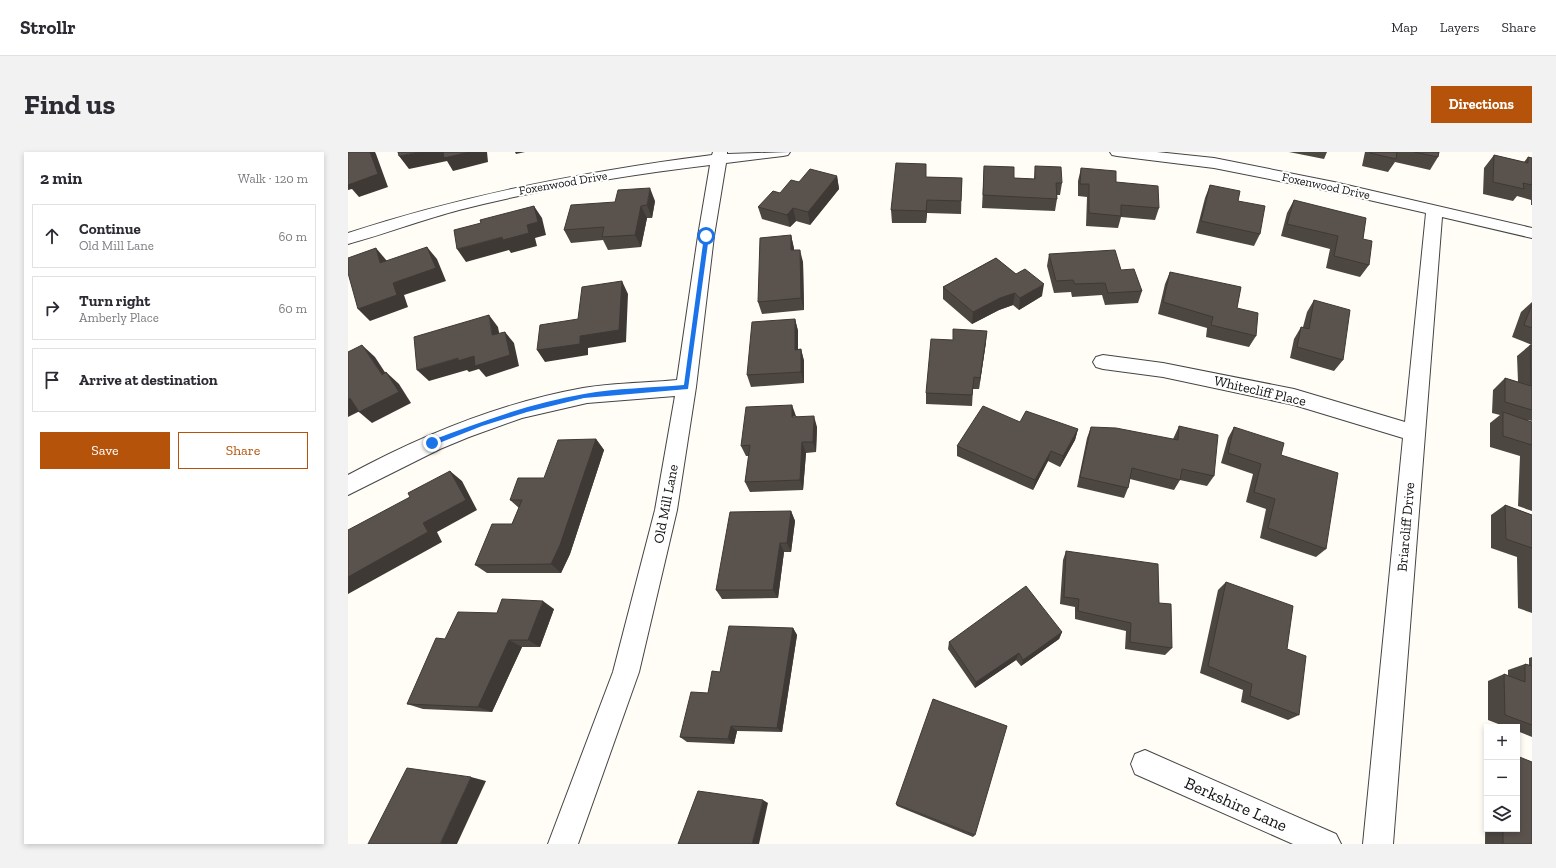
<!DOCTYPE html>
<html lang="en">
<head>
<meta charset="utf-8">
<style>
	body { margin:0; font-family:"Zilla Slab",serif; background:#f2f2f3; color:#2b2b33 }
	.controls { position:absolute; right:12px; bottom:12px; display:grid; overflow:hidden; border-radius:0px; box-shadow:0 2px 6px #0003 }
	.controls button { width:36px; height:36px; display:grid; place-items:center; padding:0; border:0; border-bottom:1px solid #e1e1e2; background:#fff; color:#2b2b33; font:20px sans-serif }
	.stop { position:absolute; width:12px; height:12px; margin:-9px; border:3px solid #1a73e8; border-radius:50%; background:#fff }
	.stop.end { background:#1a73e8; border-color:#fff; box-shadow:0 1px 4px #0008 }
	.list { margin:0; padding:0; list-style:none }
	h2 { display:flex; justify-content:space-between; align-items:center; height:52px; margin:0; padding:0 16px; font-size:17px }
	h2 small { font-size:13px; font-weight:400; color:#7c7c81 }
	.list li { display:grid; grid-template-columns:26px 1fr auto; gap:12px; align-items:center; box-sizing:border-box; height:64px; margin:0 8px 8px; padding:0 8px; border:1px solid #e1e1e2; border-radius:0px }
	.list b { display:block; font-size:15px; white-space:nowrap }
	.list p { margin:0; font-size:13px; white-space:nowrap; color:#7c7c81 }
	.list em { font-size:13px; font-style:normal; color:#7c7c81 }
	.actions { display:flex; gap:8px; padding:12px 16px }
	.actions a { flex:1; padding:9px 0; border:1px solid #b45309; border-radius:0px; text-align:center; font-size:14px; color:#b45309 }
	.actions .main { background:#b45309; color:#fff }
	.icon { flex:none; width:22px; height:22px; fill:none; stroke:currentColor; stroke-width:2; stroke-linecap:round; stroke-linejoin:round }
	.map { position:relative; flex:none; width:1184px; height:692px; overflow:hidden; border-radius:0px }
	header { display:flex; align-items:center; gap:24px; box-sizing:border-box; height:56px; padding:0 20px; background:#fff; border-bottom:1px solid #e1e1e2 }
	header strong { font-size:19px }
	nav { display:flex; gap:22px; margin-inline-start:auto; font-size:14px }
	.intro { display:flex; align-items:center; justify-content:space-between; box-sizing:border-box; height:96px; padding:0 24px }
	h1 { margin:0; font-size:28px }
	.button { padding:10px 18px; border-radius:0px; background:#b45309; color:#fff; font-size:14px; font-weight:700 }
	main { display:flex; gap:24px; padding:0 24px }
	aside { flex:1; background:#fff; border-radius:0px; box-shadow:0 2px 6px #0003 }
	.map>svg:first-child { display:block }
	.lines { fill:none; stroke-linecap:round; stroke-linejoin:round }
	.minor-casing { stroke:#444; stroke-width:2 }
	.minor { fill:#fff; fill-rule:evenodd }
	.wall { fill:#4d4742 }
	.shaded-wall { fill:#3f3936 }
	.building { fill:#5a524d; stroke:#3f3936 }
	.route { fill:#1a73e8 }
	.labels { text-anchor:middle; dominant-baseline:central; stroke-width:4; stroke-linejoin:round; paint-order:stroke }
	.far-street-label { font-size:12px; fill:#111; stroke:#fff }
	.street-label { font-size:14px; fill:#111; stroke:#fff }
	.near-street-label { font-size:17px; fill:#111; stroke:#fff }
</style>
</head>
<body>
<header>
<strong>Strollr</strong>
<nav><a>Map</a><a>Layers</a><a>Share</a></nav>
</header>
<div class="intro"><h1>Find us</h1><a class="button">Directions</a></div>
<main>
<aside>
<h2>2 min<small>Walk · 120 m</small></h2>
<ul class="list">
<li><svg class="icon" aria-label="ahead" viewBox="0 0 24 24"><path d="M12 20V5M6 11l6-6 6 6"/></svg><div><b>Continue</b><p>Old Mill Lane</p></div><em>60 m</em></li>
<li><svg class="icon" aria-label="right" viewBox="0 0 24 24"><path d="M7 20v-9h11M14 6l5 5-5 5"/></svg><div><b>Turn right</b><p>Amberly Place</p></div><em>60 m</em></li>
<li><svg class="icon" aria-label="arrive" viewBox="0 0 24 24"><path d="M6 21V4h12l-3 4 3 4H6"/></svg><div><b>Arrive at destination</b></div></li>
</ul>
<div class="actions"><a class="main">Save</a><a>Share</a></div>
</aside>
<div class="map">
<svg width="1184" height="692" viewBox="0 0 1184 692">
	<rect width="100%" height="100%" fill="#fffdf5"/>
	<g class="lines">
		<defs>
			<g id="minor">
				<path d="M365,0H379V2L442,0L440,3L435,4L378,11L366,84L348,235L329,358L291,520L230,692H200L265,520L307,358L327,244L239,251L174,266L121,285L92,297L0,343V323C74,283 152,251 235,236C266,231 298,231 329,228L350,84L362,13C278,23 193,37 111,58C73,68 37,82 0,92V81C119,42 240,19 364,3Z"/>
				<polygon points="762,0 809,0 866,6 986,30 1184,76 1184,86 1094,65 1045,692 1015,692 1055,286 946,253 815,225 755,217 748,215 745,210 748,205 755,203 815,211 946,237 1057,270 1078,61 986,40 866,16 769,4 764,3"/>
				<polygon points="797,598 988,682 993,692 945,692 787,622 783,612 787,602"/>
			</g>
		</defs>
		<!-- minor casing -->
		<use href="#minor" class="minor-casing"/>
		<!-- minor -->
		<use href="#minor" class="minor"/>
	</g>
	<!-- wall -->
	<g class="wall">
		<polygon points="941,0 979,0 976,7"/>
		<polygon points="1017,0 1091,0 1090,5 1082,18 1047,10 1040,20 1014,14"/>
		<polygon points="1146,3 1176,10 1180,5 1184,6 1184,53 1183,53 1183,48 1169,44 1165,49 1135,42 1136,16"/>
		<polygon points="636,14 666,26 686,27 687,14 714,31 712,43 709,43 709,47 707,59 634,56"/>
		<polygon points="733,16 768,30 811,56 807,68 773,65 770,76 738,74 739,45 730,44 730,29"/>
		<polygon points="489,24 491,37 462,73 448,69 442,75 414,67 410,55 451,30"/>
		<polygon points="579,25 614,26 613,62 579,61 578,71 544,71 543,58"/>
		<polygon points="862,33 890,49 912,82 906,94 848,81 857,46"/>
		<polygon points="946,48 1015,87 1021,113 1012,125 978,116 982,97 933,84 939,61"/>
		<polygon points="307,49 304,66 299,66 293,95 260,98 255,88 223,91 216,78"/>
		<polygon points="443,83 446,98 455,110 456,158 414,162 410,150"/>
		<polygon points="701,102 773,118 794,139 790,151 757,153 754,143 724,145 723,140 706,141 699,114"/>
		<polygon points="648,106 694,144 671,158 665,153 651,158 624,172 595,147 595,135"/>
		<polygon points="822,120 889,156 908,184 901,195 858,185 859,176 810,162 817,132"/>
		<polygon points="966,148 995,208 986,219 942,206 946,187 953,175 955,175 959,160"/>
		<polygon points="1184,150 1184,193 1164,185 1173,160"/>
		<polygon points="447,167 450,179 450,197 453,197 456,209 456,231 403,235 399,223"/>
		<polygon points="638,190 631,237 625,237 624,254 578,252 578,241"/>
		<polygon points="1182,193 1184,193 1184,269 1180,268 1179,269 1184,270 1184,359 1170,354 1172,304 1142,295 1142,271 1152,263 1144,261 1145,238 1157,226 1170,230 1169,204"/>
		<polygon points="448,264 469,275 468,300 458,301 455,338 402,340 397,330 401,304 398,304 393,294"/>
		<polygon points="672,270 730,277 727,288 712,315 700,309 685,338 609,304 609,294"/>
		<polygon points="831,274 866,324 859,334 832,328 826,338 782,327 780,336 776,346 729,335 739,286 743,275 825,287 826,285"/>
		<polygon points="886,275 933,303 978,397 968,405 912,386 918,357 898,350 905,322 873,311 880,286"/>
		<polygon points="248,287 256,298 222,402 213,421 139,421 127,413 164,372 171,356 162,348 196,326"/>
		<polygon points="1157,353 1184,363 1184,461 1170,456 1169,405 1143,396 1143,363"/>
		<polygon points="443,359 447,369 443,400 436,400 430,446 374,447 368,438"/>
		<polygon points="718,399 811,451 824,496 817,503 777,497 778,479 727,467 727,455 712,452 715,408"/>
		<polygon points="878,430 951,563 940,568 893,550 895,538 852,521 870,438"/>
		<polygon points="206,457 192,495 174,495 144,560 75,557 59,552 149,461"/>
		<polygon points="445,476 449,483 434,580 389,579 386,592 339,590 332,585 360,541 372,520"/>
		<polygon points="714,480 711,487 673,514 668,508 627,536 600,497 601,490"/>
		<polygon points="1184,505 1184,585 1169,579 1169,575 1158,575 1140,568 1140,529 1156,522 1160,524 1160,518 1177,512 1181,513 1181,506"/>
		<polygon points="1138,603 1139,603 1139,677 1169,677 1184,692 1137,692"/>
		<polygon points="548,652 627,683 625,685 549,654"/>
	</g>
	<!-- shaded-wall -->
	<g class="shaded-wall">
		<polygon points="22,0 27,0 28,2 40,35 11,45 4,37 0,38 0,33"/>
		<polygon points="72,0 139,0 140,10 105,19 99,9 61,17 51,4"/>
		<polygon points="167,0 177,0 168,2"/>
		<polygon points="489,24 491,37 462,73 460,60"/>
		<polygon points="302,36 307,49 304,66 299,53"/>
		<polygon points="579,48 579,61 578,71 578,59"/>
		<polygon points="186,54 194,66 198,83 187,86 189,94 163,101 161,98 118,110 109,97 154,85 179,73"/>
		<polygon points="293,54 299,66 293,95 287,83"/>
		<polygon points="445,56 448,69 442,75 439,63"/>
		<polygon points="443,83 446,96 446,111 443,98"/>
		<polygon points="79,95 89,107 98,129 56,143 60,155 22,169 10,157 45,131"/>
		<polygon points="28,96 39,109 32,111"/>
		<polygon points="452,98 455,110 456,158 453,146"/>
		<polygon points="274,129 280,142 278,190 240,196 240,203 197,210 189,198 232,184"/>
		<polygon points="696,132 694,144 671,158 672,146"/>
		<polygon points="667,141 665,153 651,158 624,172 625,160 652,146"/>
		<polygon points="141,163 150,175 154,195 144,183"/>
		<polygon points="447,167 450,179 450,209 447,198"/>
		<polygon points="639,179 638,190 631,237 632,226"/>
		<polygon points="157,180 166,191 171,214 138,225 131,217 121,220 119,218 81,229 69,218 110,206 126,204"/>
		<polygon points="14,193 27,205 46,234 34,223"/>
		<polygon points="453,197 456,209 456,231 453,220"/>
		<polygon points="38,220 51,232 63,251 24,271 11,260"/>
		<polygon points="2,246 16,257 0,265 0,247"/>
		<polygon points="444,253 448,264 444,265"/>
		<polygon points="466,264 469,275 468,300 465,290"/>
		<polygon points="730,277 727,288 712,315 715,304"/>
		<polygon points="248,287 256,298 222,402 213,421 203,412"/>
		<polygon points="454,290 458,301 455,338 452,328"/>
		<polygon points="703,299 700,309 685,338 687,328"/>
		<polygon points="102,319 114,329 129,358 89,380 94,390 0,442 0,425 75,371"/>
		<polygon points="443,359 447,369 443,400 439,391"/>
		<polygon points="432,391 436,400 430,446 425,438"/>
		<polygon points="195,449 206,457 192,495 180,488"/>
		<polygon points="445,476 449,483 434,580 429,576"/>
		<polygon points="714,480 711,487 673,514 675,508"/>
		<polygon points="161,488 174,495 144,560 130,555"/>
		<polygon points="671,501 668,508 627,536 628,530"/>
		<polygon points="383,574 389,579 386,592 380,587"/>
		<polygon points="123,625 138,629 109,692 92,692"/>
		<polygon points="415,648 420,651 411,692 404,692"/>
	</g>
	<!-- building -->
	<g class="building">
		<polygon points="0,0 22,0 30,22 0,33"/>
		<polygon points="50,0 72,0 51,4"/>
		<polygon points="95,0 122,0 96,6"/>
		<polygon points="1022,0 1049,0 1048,7 1022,1"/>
		<polygon points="1066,0 1091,0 1090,5"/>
		<polygon points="1146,3 1180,11 1180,5 1184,6 1184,33 1175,31 1176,37 1145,30"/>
		<polygon points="548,11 578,12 578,25 614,26 613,49 579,48 578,59 543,58"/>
		<polygon points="636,14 666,15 666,26 687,27 687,14 713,15 714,31 708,31 709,47 635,43"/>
		<polygon points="733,16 768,19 768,30 810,34 811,56 773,53 773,64 741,61 741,32 732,32"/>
		<polygon points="462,17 489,24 460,60 445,56 439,63 410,55 425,39 432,41 443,28 451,30"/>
		<polygon points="862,33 892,39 890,49 917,54 912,82 853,69"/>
		<polygon points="302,36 299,53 293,54 287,83 254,85 256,75 216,78 223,53 267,50 270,38"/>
		<polygon points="946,48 1018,66 1015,87 1024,89 1021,113 986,104 990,84 939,72"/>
		<polygon points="186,54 190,70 179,73 181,81 155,88 154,85 109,97 106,78 133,71 132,68"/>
		<polygon points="443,83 443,98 452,98 453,146 410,150 412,86"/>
		<polygon points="79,95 88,116 45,131 49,143 10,157 0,121 0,106 28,96 32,111"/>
		<polygon points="767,98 773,118 786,117 794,139 760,141 757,131 727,132 725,128 708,129 701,102"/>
		<polygon points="648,106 668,122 677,117 696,132 672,146 667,141 652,146 625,160 595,135"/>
		<polygon points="822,120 893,135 889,156 910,161 908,184 863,173 865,165 815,150"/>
		<polygon points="274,129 271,178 232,184 232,192 189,198 192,173 230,167 234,135"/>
		<polygon points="966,148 1002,158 995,208 949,195 953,175 961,177"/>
		<polygon points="1184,152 1184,176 1176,173"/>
		<polygon points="141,163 144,183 157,180 162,203 127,214 126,204 110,209 110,206 69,218 66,185"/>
		<polygon points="447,167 447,198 453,197 453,220 399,223 404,170"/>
		<polygon points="605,177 639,179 632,226 626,225 624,243 578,241 583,187 605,188"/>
		<polygon points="14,193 34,223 38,220 51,240 11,260 2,246 0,247 0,200"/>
		<polygon points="1182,193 1184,193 1184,258 1157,250 1157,226 1183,234"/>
		<polygon points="444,253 444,265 466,264 465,290 454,290 452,328 397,330 402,293 393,294 398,255"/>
		<polygon points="635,254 672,270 678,259 730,277 715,304 703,299 687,328 609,294"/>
		<polygon points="1155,260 1184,270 1184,293 1155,284"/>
		<polygon points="831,274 870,283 866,324 834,317 832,328 784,316 780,336 732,325 743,275 768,276 830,288"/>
		<polygon points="886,275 936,291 933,303 990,321 978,397 920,376 927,347 906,340 913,312 880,301"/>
		<polygon points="248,287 212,393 203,412 127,413 144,372 164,372 174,348 162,348 170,326 196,326 210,288"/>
		<polygon points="102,319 118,348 75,371 80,380 0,425 0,378 62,345 60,341"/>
		<polygon points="1157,353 1184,363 1184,396 1158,387"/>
		<polygon points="443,359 439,391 432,391 425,438 368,438 382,360"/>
		<polygon points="718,399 810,412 811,451 823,452 824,496 782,490 783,471 730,459 731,447 716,445"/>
		<polygon points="878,430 945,454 939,497 958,504 951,563 902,544 904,532 860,514"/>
		<polygon points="678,434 714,480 675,508 671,501 628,530 601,490"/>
		<polygon points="154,447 195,449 180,488 161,488 130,555 59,552 88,486 97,487 110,460 149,461"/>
		<polygon points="381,474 445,476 429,576 383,574 380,587 332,585 343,540 360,541 364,519 372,520"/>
		<polygon points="1177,512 1184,514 1184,573 1157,563 1156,522 1177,530"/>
		<polygon points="585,547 659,574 627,683 548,652"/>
		<polygon points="1169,604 1184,610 1184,692 1155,692 1155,677 1169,677"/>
		<polygon points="59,616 123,625 92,692 20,692"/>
		<polygon points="350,639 415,648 404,692 330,692"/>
	</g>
	<!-- route -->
	<path class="route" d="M358,82L361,84L340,237L236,246L179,260L134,274L86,293H82V289C132,270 183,251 236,242C268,236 303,236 336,233L356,84Z"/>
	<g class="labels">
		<!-- far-street labels -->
		<g class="far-street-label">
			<text transform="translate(215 31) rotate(-10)">Foxenwood Drive</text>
			<text transform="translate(978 34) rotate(12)">Foxenwood Drive</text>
		</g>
		<!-- street labels -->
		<g class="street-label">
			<text transform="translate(912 239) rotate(13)">Whitecliff Place</text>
			<text transform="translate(318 352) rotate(-79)">Old Mill Lane</text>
			<text transform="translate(1058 375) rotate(-85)">Briarcliff Drive</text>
		</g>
		<!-- near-street labels -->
		<g class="near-street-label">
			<text transform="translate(888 652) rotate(24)">Berkshire Lane</text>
		</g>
	</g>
</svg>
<div class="controls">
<button>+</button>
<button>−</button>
<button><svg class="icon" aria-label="layers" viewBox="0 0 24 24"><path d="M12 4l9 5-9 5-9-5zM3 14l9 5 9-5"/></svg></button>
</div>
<div class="stop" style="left:358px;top:84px"></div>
<div class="stop end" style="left:84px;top:291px"></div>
</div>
</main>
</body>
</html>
